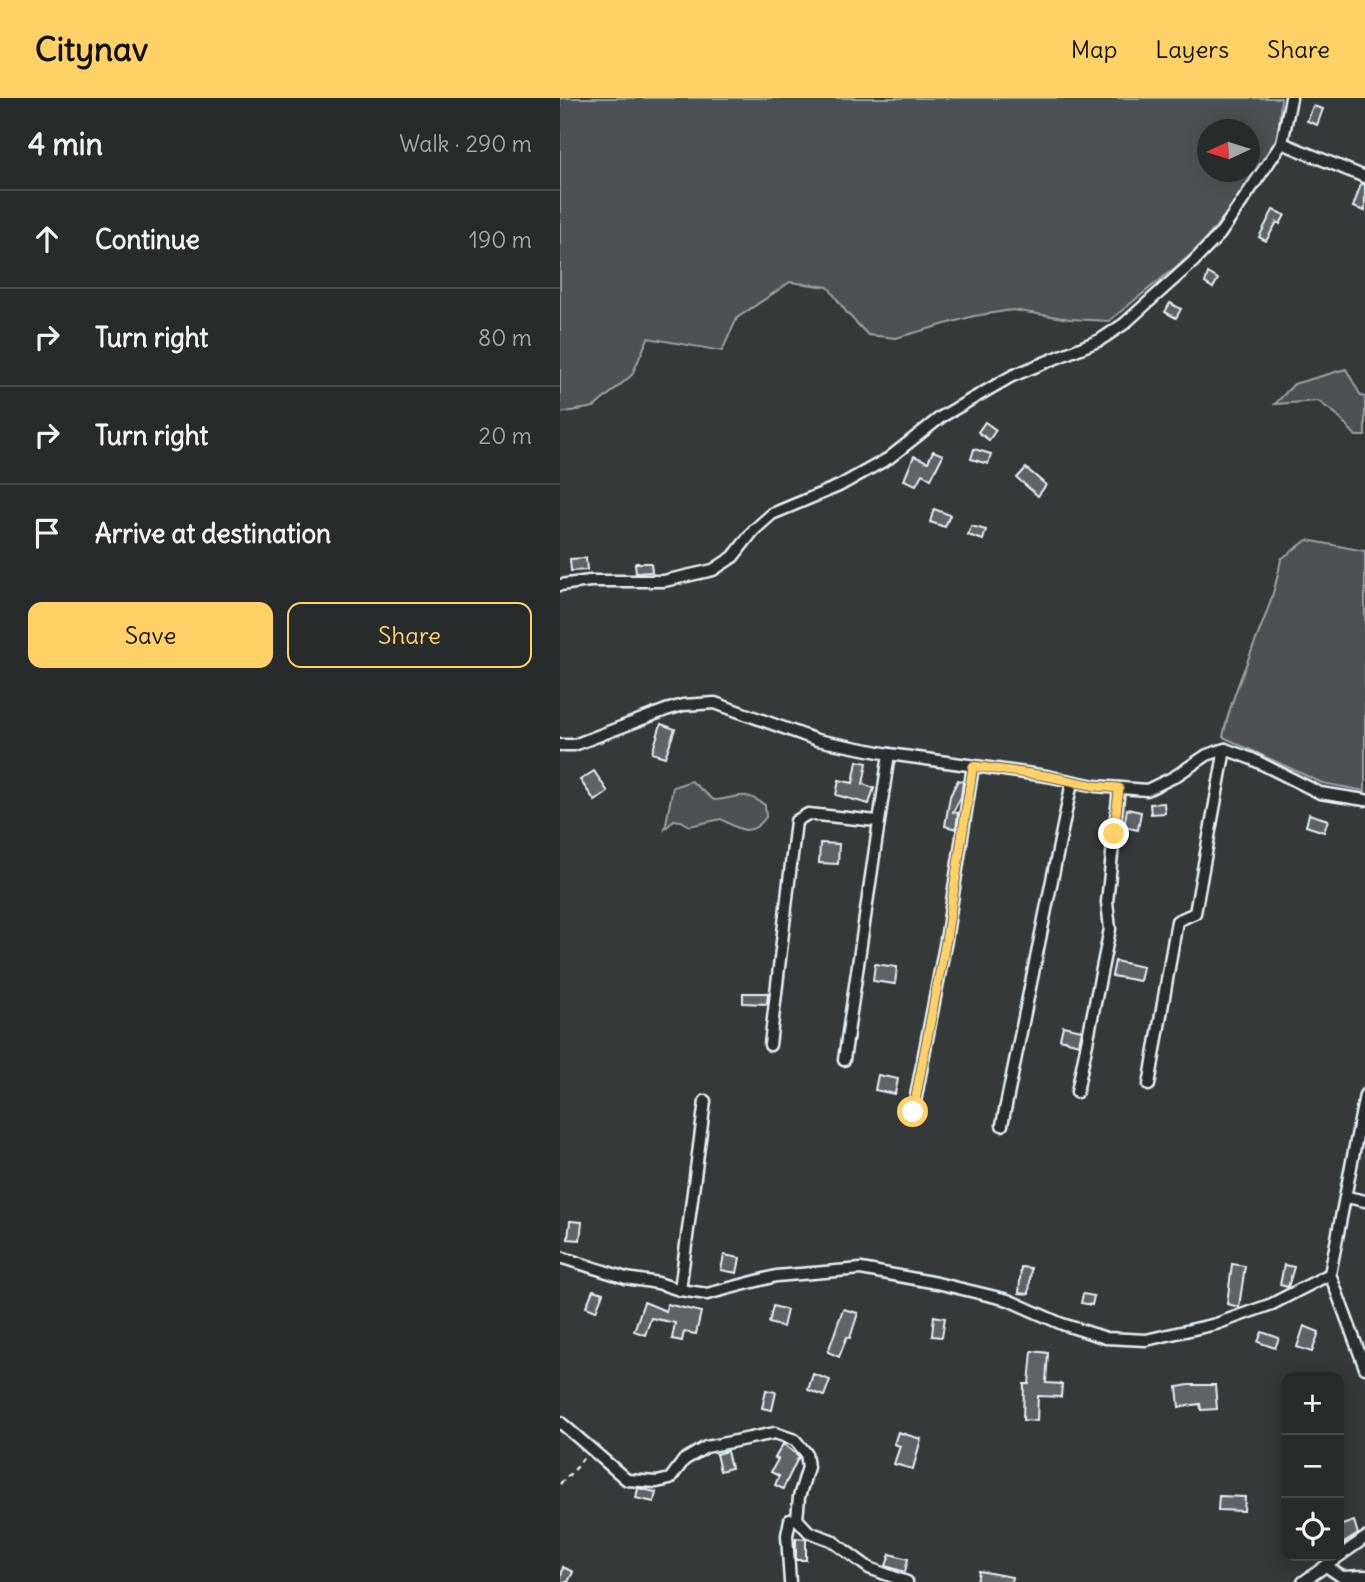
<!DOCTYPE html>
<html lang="en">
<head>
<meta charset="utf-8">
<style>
	body { margin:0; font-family:Delius,sans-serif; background:#303334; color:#f1f3f6 }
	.controls { position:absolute; right:21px; bottom:21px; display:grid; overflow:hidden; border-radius:14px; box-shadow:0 4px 18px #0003 }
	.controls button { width:63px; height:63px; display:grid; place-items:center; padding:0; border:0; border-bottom:2px solid #444748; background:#282b2c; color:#f1f3f6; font:35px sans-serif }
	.compass { position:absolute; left:637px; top:21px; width:63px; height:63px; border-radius:50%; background:#282b2c; box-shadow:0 4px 18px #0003; rotate:266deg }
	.stop { position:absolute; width:21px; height:21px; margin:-16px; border:5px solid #ffd166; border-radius:50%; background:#fff }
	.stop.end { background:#ffd166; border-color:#fff; box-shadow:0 2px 7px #0008 }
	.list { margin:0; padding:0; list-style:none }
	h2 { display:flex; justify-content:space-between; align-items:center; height:91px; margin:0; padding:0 28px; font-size:30px }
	h2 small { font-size:23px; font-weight:400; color:#a5a7a9 }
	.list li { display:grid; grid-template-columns:46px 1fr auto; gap:21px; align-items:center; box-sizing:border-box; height:98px; padding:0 28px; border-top:2px solid #444748 }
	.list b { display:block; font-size:26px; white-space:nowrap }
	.list em { font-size:23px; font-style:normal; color:#a5a7a9 }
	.actions { display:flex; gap:14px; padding:21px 28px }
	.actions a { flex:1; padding:16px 0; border:2px solid #ffd166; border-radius:14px; text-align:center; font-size:24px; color:#ffd166 }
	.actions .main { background:#ffd166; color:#111 }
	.icon { flex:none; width:38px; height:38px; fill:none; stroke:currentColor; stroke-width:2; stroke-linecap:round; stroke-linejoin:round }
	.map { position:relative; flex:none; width:805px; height:1484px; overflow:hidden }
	header { display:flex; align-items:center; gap:42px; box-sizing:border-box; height:98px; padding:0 35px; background:#ffd166; color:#111 }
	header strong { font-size:33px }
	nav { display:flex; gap:38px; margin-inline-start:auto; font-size:24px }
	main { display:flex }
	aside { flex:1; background:#282b2c }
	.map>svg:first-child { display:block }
	.green { fill:#4d5152; stroke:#9aa1a5; stroke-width:2; fill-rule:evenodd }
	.building { fill:#5f6365; stroke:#e8f1f8; stroke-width:2 }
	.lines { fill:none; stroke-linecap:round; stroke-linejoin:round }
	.minor-casing { stroke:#e8f1f8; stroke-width:15 }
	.path { stroke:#e8f1f8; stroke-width:2.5; stroke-dasharray:5 5; stroke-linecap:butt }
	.minor { stroke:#2a2d2e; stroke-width:10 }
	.route { stroke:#ffd166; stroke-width:9 }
</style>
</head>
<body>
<header>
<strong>Citynav</strong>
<nav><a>Map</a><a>Layers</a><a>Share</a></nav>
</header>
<main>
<aside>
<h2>4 min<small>Walk · 290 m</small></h2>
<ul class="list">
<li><svg class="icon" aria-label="ahead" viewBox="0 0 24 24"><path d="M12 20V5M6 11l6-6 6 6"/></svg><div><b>Continue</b></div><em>190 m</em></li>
<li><svg class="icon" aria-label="right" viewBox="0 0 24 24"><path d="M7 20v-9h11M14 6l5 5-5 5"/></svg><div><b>Turn right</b></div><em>80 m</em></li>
<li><svg class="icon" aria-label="right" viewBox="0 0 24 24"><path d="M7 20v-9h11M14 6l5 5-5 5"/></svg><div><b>Turn right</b></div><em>20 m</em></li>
<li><svg class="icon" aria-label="arrive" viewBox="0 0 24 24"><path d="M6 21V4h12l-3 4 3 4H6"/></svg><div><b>Arrive at destination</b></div></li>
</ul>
<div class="actions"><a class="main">Save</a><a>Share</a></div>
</aside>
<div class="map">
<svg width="805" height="1484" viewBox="0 0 805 1484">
	<rect width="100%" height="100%" fill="#35393a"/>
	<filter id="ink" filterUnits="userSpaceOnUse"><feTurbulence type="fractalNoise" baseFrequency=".0143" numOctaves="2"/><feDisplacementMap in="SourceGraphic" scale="14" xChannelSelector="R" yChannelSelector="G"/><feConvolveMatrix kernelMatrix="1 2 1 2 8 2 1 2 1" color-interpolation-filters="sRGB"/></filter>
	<g filter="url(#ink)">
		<!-- green -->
		<g class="green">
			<path d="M0,0H721L718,39L692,83L638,151L549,223L510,221L452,212L414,218L336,240L308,237L287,215L268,189L230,184L177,220L162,253L88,240L72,277L34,309L0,315ZM648,32H690V74H648Z"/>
			<polygon points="786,271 801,298 805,299 805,338 796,338 776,316 758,303 715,306 734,286"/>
			<path d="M747,442L805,453V693L762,685L663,639C675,577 711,523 721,461Z"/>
			<path d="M131,683L154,702C178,700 183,691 205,707L206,719C191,740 179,732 161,721L130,728L121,723L114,722L105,731L113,689Z"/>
		</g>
		<!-- building -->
		<g class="building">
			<polygon points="753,8 763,11 757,27 747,23"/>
			<polygon points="801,86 805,86 805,113 793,109"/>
			<polygon points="713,112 725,117 720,126 717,124 706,143 699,139"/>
			<polygon points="648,175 658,181 653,190 645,185"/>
			<polygon points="610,205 621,211 616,220 605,214"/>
			<polygon points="425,324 436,332 429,342 418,334"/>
			<polygon points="414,351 431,356 428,366 411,361"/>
			<polygon points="373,353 383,357 371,381 362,376 356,387 344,382 354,358 368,364"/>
			<polygon points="466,370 486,387 478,398 457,380"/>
			<polygon points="374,411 390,417 385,429 370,424"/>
			<polygon points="411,428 426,432 423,442 408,437"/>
			<polygon points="26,460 27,472 11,473 10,461"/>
			<polygon points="75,465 91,465 92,474 76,475"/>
			<polygon points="101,626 115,631 105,659 92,655"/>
			<polygon points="297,663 307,665 303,686 314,690 309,706 276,697 279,682 293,685"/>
			<polygon points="34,673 48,694 35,703 20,682"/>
			<polygon points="398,682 403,684 401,699 393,714 398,715 396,731 385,728 390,698"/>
			<polygon points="604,705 605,715 591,716 590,706"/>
			<polygon points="567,711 581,714 578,732 564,729"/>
			<polygon points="749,716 768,722 764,734 746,728"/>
			<polygon points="260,745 279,746 278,766 259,765"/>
			<polygon points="555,863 583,869 580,883 552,878"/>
			<polygon points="315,866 337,869 335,886 313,883"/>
			<polygon points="183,895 208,895 207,906 183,905"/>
			<polygon points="503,928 522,932 519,946 500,941"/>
			<polygon points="318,977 338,981 335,996 315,992"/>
			<polygon points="10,1123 22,1124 20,1142 8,1141"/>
			<polygon points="164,1157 180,1160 177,1175 161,1172"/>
			<polygon points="672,1166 685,1168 679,1209 667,1206"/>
			<polygon points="724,1167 734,1169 728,1189 720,1187"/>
			<polygon points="461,1169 471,1170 469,1196 459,1195"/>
			<polygon points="33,1192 43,1195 36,1213 26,1209"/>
			<polygon points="523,1196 534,1198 532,1207 521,1205"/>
			<polygon points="84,1204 106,1213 107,1206 141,1214 136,1236 124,1234 122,1243 112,1241 115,1225 91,1220 85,1237 74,1233"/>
			<polygon points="213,1208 227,1212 223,1229 209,1225"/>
			<polygon points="283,1211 298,1215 290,1240 287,1239 279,1259 268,1254"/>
			<polygon points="374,1218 385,1220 382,1239 372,1238"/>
			<polygon points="744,1228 759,1234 752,1254 737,1249"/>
			<polygon points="702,1234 719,1240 715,1250 698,1244"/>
			<polygon points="472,1253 488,1255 486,1285 502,1286 501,1299 478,1298 477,1323 463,1322 464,1286 469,1286"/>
			<polygon points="253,1276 270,1282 264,1298 248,1292"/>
			<polygon points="629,1287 655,1287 657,1311 641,1312 640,1306 619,1309 617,1289"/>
			<polygon points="206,1292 216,1294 212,1312 202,1310"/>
			<polygon points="338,1334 361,1341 353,1371 334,1366 340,1348 334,1346"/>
			<polygon points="223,1346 239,1358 223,1391 215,1387 219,1378 211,1374 218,1361 215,1360"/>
			<polygon points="167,1353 171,1370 160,1373 156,1356"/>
			<polygon points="78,1390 96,1394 94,1404 76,1400"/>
			<polygon points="659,1398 685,1399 684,1413 658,1412"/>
			<polygon points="794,1423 798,1436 782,1446 779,1428"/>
			<polygon points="236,1440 246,1441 246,1462 236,1462"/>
			<polygon points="330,1456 348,1461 345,1474 326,1468"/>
			<polygon points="3,1469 13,1474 8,1484 0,1484"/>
			<polygon points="419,1473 452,1479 451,1484 417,1484"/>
		</g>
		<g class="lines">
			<defs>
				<g id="minor">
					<polyline points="722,45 805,79"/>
					<polyline points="0,487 30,483 104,483 153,472 173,459 194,432 212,416 279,388 329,360 381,319 452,278 540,242 564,226 633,164 660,136 722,45 731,0"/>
					<polyline points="0,647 14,647 106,612 123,607 155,605 257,642 329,656 487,678 535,688 587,692 614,679 647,657 665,651 692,661 760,695 805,702"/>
					<polyline points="210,947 236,723 248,716 317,723"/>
					<polyline points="284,962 329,656"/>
					<polyline points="589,987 617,823 635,815 665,651"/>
					<polyline points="517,994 550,831 547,804 559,690"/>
					<polyline points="353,1014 386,842 413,668"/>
					<polyline points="442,1027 512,684"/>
					<polyline points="787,1099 805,1103"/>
					<polyline points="0,1159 66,1180 98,1185 120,1192 147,1196 216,1178 301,1171 377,1185 448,1202 502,1226 546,1240 586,1242 656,1226 712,1206 770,1176 805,997"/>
					<polyline points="770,1176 805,1270"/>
					<polyline points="120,1192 145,1003"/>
					<polyline points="0,1324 67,1382 97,1384 110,1381 124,1362 146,1349 215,1335 235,1342 246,1355 248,1369 239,1399 237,1421 249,1434 271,1442 309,1470 347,1484"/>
					<polyline points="766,1468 782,1479 805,1478"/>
					<polyline points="230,1484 227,1437 230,1422 237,1421"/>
					<polyline points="743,1484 805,1440"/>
				</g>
			</defs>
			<!-- minor casing -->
			<use href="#minor" class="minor-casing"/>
			<!-- path -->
			<polyline class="path" points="0,1386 18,1368 23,1360"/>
			<!-- minor -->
			<use href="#minor" class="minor"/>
		</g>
	</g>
	<g class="lines" filter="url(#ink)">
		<!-- route -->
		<polyline class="route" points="353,1014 386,842 413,668 487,678 535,688 559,690 554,736"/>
	</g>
</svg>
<div class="controls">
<button>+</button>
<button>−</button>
<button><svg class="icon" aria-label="locate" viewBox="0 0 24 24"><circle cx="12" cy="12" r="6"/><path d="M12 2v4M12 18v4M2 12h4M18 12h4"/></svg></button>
</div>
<svg class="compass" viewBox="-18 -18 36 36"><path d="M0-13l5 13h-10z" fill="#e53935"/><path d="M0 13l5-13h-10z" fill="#a5a7a9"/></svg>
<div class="stop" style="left:353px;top:1014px"></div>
<div class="stop end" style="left:554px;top:736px"></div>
</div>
</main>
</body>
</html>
